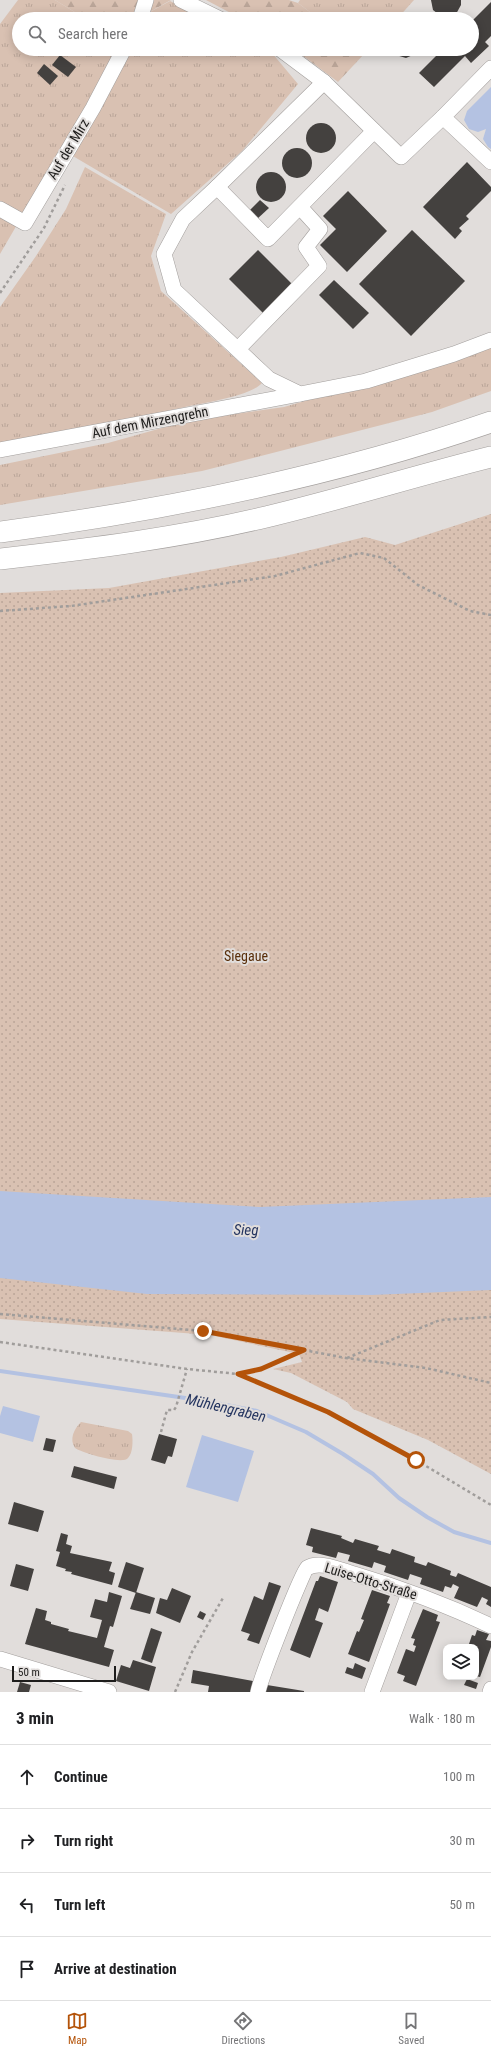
<!DOCTYPE html>
<html lang="en">
<head>
<meta charset="utf-8">
<style>
	body { margin:0; font-family:"Roboto Condensed",sans-serif; background:#f2f2f2; color:#202124 }
	.controls { position:absolute; right:12px; bottom:12px; display:grid; overflow:hidden; border-radius:8px; box-shadow:0 2px 10px #0003 }
	.controls button { width:36px; height:36px; display:grid; place-items:center; padding:0; border:0; border-bottom:1px solid #e0e0e0; background:#fff; color:#202124; font:20px sans-serif }
	.scale { position:absolute; left:12px; bottom:10px; width:104px; box-sizing:border-box; padding-left:4px; border:2px solid #1e1d1c; border-top:0; font-size:11px; line-height:14px; white-space:nowrap; color:#1e1d1c; -webkit-text-stroke:3px #e1dddb; paint-order:stroke }
	.stop { position:absolute; width:12px; height:12px; margin:-9px; border:3px solid #b45309; border-radius:50%; background:#fff }
	.stop.end { background:#b45309; border-color:#fff; box-shadow:0 1px 4px #0008 }
	.list { margin:0; padding:0; list-style:none }
	h2 { display:flex; justify-content:space-between; align-items:center; height:52px; margin:0; padding:0 16px; font-size:17px }
	h2 small { font-size:13px; font-weight:400; color:#757577 }
	.list li { display:grid; grid-template-columns:26px 1fr auto; gap:12px; align-items:center; box-sizing:border-box; height:64px; padding:0 16px; border-top:1px solid #e0e0e0 }
	.list b { display:block; font-size:15px; white-space:nowrap }
	.list em { font-size:13px; font-style:normal; color:#757577 }
	.icon { flex:none; width:22px; height:22px; fill:none; stroke:currentColor; stroke-width:2; stroke-linecap:round; stroke-linejoin:round }
	.map { position:relative; flex:none; width:491px; height:1692px; overflow:hidden }
	.search { position:absolute; background:#fff; box-shadow:0 2px 10px #0003; left:12px; right:12px; top:12px; height:44px; display:flex; align-items:center; gap:10px; box-sizing:border-box; padding:0 14px; border-radius:22px; color:#757577; font-size:15px }
	.sheet { height:308px; background:#fff }
	nav { display:flex; justify-content:space-around; align-items:center; box-sizing:border-box; height:56px; border-top:1px solid #e0e0e0; background:#fff; font-size:11px; color:#757577 }
	nav a { display:grid; justify-items:center; gap:2px }
	nav .on { color:#b45309 }
	.map>svg:first-child { display:block }
	.grass { fill:url(#grass-tufts) }
	.forest { fill:url(#forest-firs) }
	.park { fill:url(#park-dots) }
	.water { fill:#b4c2e2 }
	.lines { fill:none; stroke-linecap:round; stroke-linejoin:round }
	.stream { stroke:#b4c2e2; stroke-width:4 }
	.building { fill:#44413f }
	.minor-casing { stroke:#a39f9d; stroke-width:16 }
	.highway-casing { stroke:#a39f9d; stroke-width:22 }
	.path { stroke:#a09d9b; stroke-width:2.5; stroke-dasharray:3 3; stroke-linecap:butt }
	.minor { stroke:#fff; stroke-width:15 }
	.highway { stroke:#fff; stroke-width:21 }
	.route { stroke:#b45309; stroke-width:5 }
	.labels { text-anchor:middle; dominant-baseline:central; stroke-width:4; stroke-linejoin:round; paint-order:stroke }
	.street-label { font-size:14px; fill:#1e1d1c; stroke:#e1dddb }
	.park-label { font-size:14px; fill:#592f0b; stroke:#e1dddb }
	.water-label { font-size:15px; font-style:italic; fill:#253560; stroke:#e1dddb }
</style>
</head>
<body>
<div class="map">
<svg width="491" height="1692" viewBox="0 0 491 1692">
	<defs>
		<pattern id="grass-tufts" width="24" height="20" patternUnits="userSpaceOnUse"><rect width="24" height="20" fill="#d9c1b2"/><path d="M3 7l-1-3M5 7V3M7 7l1-3M15 17l-1-3M17 17v-4M19 17l1-3" fill="none" stroke="#baa598"/></pattern>
		<pattern id="forest-firs" width="22" height="20" patternUnits="userSpaceOnUse"><rect width="22" height="20" fill="#d9c1b2"/><path d="M5 1l3.5 6h-7zM16 11l3.5 6h-7z" fill="#baa598"/></pattern>
		<pattern id="park-dots" width="8" height="8" patternUnits="userSpaceOnUse"><rect width="8" height="8" fill="#d9c1b2"/><path d="M2 2h.1M6 6h.1" fill="none" stroke="#baa598" stroke-width="1.8" stroke-linecap="round"/></pattern>
	</defs>
	<rect width="100%" height="100%" fill="#e1dddb"/>
	<!-- grass -->
	<g class="grass">
		<polygon points="18,0 55,0 86,19 19,19 19,49 265,49 272,53 298,84 242,151 171,214 61,149 0,254 0,24"/>
		<polygon points="300,0 414,0 397,19 319,19 298,3"/>
		<polygon points="170,1 206,19 137,19"/>
		<path d="M85,167L166,214L151,256L161,291L262,383C251,396 203,403 185,407C123,421 62,433 0,444V307L36,256L66,209Z"/>
		<polygon points="491,347 491,391 432,412 202,471 0,505 0,465 108,443 169,426 221,416 284,407"/>
		<path d="M81,1422L128,1431L132,1434C133,1441 133,1453 128,1458C123,1465 82,1453 75,1448C69,1439 74,1429 81,1422Z"/>
	</g>
	<!-- forest -->
	<g class="forest">
		<polygon points="55,0 171,0 137,19 86,19"/>
		<polygon points="206,0 289,0 298,3 319,19 242,19"/>
		<polygon points="294,49 360,49 365,53 338,82"/>
	</g>
	<!-- park -->
	<polygon class="park" points="491,514 491,1474 428,1440 353,1409 347,1402 291,1373 273,1369 302,1362 299,1354 210,1335 0,1319 0,593 109,588 281,557 365,537 395,545"/>
	<!-- water -->
	<g class="water">
		<polygon points="491,87 491,149 488,147 483,139 486,129 478,132 469,129 464,120 467,111"/>
		<polygon points="0,1191 260,1207 491,1197 491,1290 372,1295 147,1294 0,1278"/>
		<polygon points="3,1406 40,1416 33,1442 0,1433 0,1416"/>
		<polygon points="202,1435 254,1451 238,1502 186,1487"/>
	</g>
	<g class="lines">
		<!-- stream -->
		<polyline class="stream" points="0,1371 206,1401 257,1411 306,1432 343,1454 373,1474 399,1498 427,1517 454,1532 491,1543"/>
	</g>
	<!-- building -->
	<g class="building">
		<polygon points="431,0 461,0 461,5 456,14 447,17 442,17 433,10"/>
		<polygon points="491,2 491,36 485,42 489,46 471,63 465,56 434,87 419,73 443,49 472,49 472,21"/>
		<polygon points="391,49 419,49 415,54 406,58 396,55"/>
		<polygon points="60,55 76,67 68,77 52,65"/>
		<polygon points="44,64 58,76 50,85 37,73"/>
		<circle cx="321" cy="138" r="15"/>
		<circle cx="297" cy="163" r="15"/>
		<polygon points="467,162 491,187 491,191 466,216 469,219 459,228 462,231 455,239 423,207"/>
		<circle cx="271" cy="187" r="15"/>
		<polygon points="348,191 387,231 347,272 320,245 336,229 323,216"/>
		<polygon points="260,200 269,208 256,220 248,212"/>
		<polygon points="412,230 465,281 411,336 359,284"/>
		<polygon points="258,250 292,284 263,313 229,279"/>
		<polygon points="334,280 369,313 353,329 319,295"/>
		<polygon points="159,1434 177,1439 172,1457 168,1456 165,1464 151,1460"/>
		<polygon points="46,1438 56,1440 53,1452 43,1450"/>
		<polygon points="74,1466 117,1477 114,1489 71,1477"/>
		<polygon points="14,1502 44,1511 38,1532 8,1524"/>
		<polygon points="311,1528 342,1536 341,1538 353,1543 355,1539 379,1546 377,1550 390,1554 392,1549 415,1557 414,1562 426,1566 428,1562 451,1571 450,1575 456,1577 458,1573 491,1587 491,1607 486,1604 488,1600 482,1597 477,1607 454,1598 459,1587 453,1584 451,1588 445,1586 443,1592 420,1584 422,1578 410,1574 408,1580 384,1572 386,1566 374,1562 372,1568 348,1561 350,1555 338,1552 336,1558 312,1552 313,1547 306,1545"/>
		<polygon points="61,1533 68,1535 66,1544 72,1546 70,1553 112,1562 109,1571 115,1573 112,1585 71,1574 72,1572 65,1571 66,1569 56,1566 60,1552 56,1551"/>
		<polygon points="126,1562 144,1568 136,1593 118,1587"/>
		<polygon points="16,1564 34,1569 28,1591 10,1586"/>
		<polygon points="320,1576 338,1582 328,1612 319,1608 315,1620 323,1623 310,1658 290,1650 316,1581 318,1581"/>
		<polygon points="269,1582 281,1586 259,1644 247,1640 250,1634 241,1631 254,1596 263,1600"/>
		<polygon points="172,1588 191,1596 180,1623 156,1613 160,1598 167,1600"/>
		<polygon points="372,1590 390,1596 387,1603 390,1604 369,1662 348,1654 357,1631 359,1632 364,1620 361,1619"/>
		<polygon points="109,1592 122,1596 113,1627 110,1626 104,1647 114,1650 109,1667 25,1644 36,1608 47,1611 45,1620 51,1622 51,1624 69,1629 68,1631 97,1638 102,1620 90,1617 95,1599 107,1602"/>
		<polygon points="136,1592 155,1598 150,1614 130,1609"/>
		<polygon points="423,1609 438,1615 436,1621 440,1622 416,1686 403,1681 405,1676 397,1673 406,1649 414,1652 416,1646 413,1645 415,1639 411,1638"/>
		<polygon points="200,1611 206,1614 203,1620 197,1617"/>
		<polygon points="151,1628 162,1632 152,1663 141,1659"/>
		<polygon points="477,1630 489,1634 486,1640 491,1641 491,1647 480,1677 476,1676 476,1647 468,1647 472,1635 475,1636"/>
		<polygon points="133,1660 156,1667 149,1691 116,1681 121,1665 130,1668"/>
		<polygon points="355,1663 366,1668 362,1679 345,1673 347,1667 353,1669"/>
		<polygon points="193,1670 253,1681 251,1692 208,1692 209,1686 191,1683"/>
		<polygon points="467,1679 478,1683 476,1689 464,1685"/>
		<polygon points="20,1682 31,1685 29,1692 17,1692"/>
		<polygon points="267,1685 304,1691 304,1692 265,1692"/>
	</g>
	<g class="lines">
		<defs>
			<g id="minor">
				<polyline points="181,0 220,19"/>
				<polyline points="140,19 146,0"/>
				<polyline points="280,49 324,82 401,157 443,117"/>
				<polyline points="491,68 443,117 491,162"/>
				<polyline points="324,82 217,187 183,219 164,254 174,290 269,379 300,394 366,381 454,354 491,340"/>
				<polyline points="217,187 268,239 374,131"/>
				<polyline points="0,209 25,223 93,108 124,49"/>
				<polyline points="238,349 319,266 306,247 320,229 300,207"/>
				<polyline points="0,450 300,394"/>
				<polyline points="0,1659 109,1692"/>
				<path d="M258,1692C260,1680 302,1572 307,1568C310,1566 315,1565 319,1565C330,1565 343,1571 354,1574C401,1588 447,1605 491,1626"/>
				<polyline points="372,1692 409,1593"/>
				<polyline points="490,1692 491,1689"/>
			</g>
			<g id="highway">
				<path d="M0,532C166,510 332,477 491,422"/>
				<path d="M0,559C89,549 178,538 266,517C342,499 415,476 491,457"/>
			</g>
		</defs>
		<!-- minor casing -->
		<use href="#minor" class="minor-casing"/>
		<!-- highway casing -->
		<use href="#highway" class="highway-casing"/>
		<!-- path -->
		<g class="path">
			<polyline points="0,293 44,228 65,185"/>
			<polyline points="0,611 71,606 275,576 360,553 384,558 418,585 470,611 491,615"/>
			<polyline points="0,1314 203,1331 346,1358 426,1368 491,1383"/>
			<polyline points="0,1342 187,1369 238,1374 261,1369 303,1350"/>
			<polyline points="347,1358 440,1320 491,1317"/>
			<polyline points="238,1374 328,1412 416,1460 491,1505"/>
			<polyline points="161,1432 167,1410 174,1410 176,1407 187,1369"/>
			<polyline points="175,1692 192,1652 223,1598"/>
		</g>
		<!-- minor -->
		<use href="#minor" class="minor"/>
		<!-- highway -->
		<use href="#highway" class="highway"/>
	</g>
	<g class="lines">
		<!-- route -->
		<polyline class="route" points="203,1331 304,1350 261,1369 238,1374 328,1412 416,1460"/>
	</g>
	<g class="labels">
		<!-- street labels -->
		<g class="street-label">
			<text transform="translate(68 149) rotate(-59)">Auf der Mirz</text>
			<text transform="translate(150 422) rotate(-11)">Auf dem Mirzengrehn</text>
			<text transform="translate(371 1581) rotate(17)">Luise-Otto-Straße</text>
		</g>
		<!-- park labels -->
		<g class="park-label">
			<text x="246" y="956">Siegaue</text>
		</g>
		<!-- water labels -->
		<g class="water-label">
			<text transform="translate(246 1230) rotate(1)">Sieg</text>
			<text transform="translate(226 1408) rotate(13)">Mühlengraben</text>
		</g>
	</g>
</svg>
<div class="controls">
<button><svg class="icon" aria-label="layers" viewBox="0 0 24 24"><path d="M12 4l9 5-9 5-9-5zM3 14l9 5 9-5"/></svg></button>
</div>
<div class="scale">50 m</div>
<div class="stop" style="left:416px;top:1460px"></div>
<div class="stop end" style="left:203px;top:1331px"></div>
<div class="search"><svg class="icon" aria-label="search" viewBox="0 0 24 24"><circle cx="10" cy="10" r="6"/><path d="M15 15l6 6"/></svg>Search here</div>
</div>
<section class="sheet">
<h2>3 min<small>Walk · 180 m</small></h2>
<ul class="list">
<li><svg class="icon" aria-label="ahead" viewBox="0 0 24 24"><path d="M12 20V5M6 11l6-6 6 6"/></svg><div><b>Continue</b></div><em>100 m</em></li>
<li><svg class="icon" aria-label="right" viewBox="0 0 24 24"><path d="M7 20v-9h11M14 6l5 5-5 5"/></svg><div><b>Turn right</b></div><em>30 m</em></li>
<li><svg class="icon" aria-label="left" viewBox="0 0 24 24"><path d="M17 20v-9H6M10 6l-5 5 5 5"/></svg><div><b>Turn left</b></div><em>50 m</em></li>
<li><svg class="icon" aria-label="arrive" viewBox="0 0 24 24"><path d="M6 21V4h12l-3 4 3 4H6"/></svg><div><b>Arrive at destination</b></div></li>
</ul>
</section>
<nav>
<a class="on"><svg class="icon" aria-label="map" viewBox="0 0 24 24"><path d="M3 6l6-2 6 2 6-2v14l-6 2-6-2-6 2zM9 4v14M15 6v14"/></svg>Map</a>
<a><svg class="icon" aria-label="directions" viewBox="0 0 24 24"><path d="M12 3l9 9-9 9-9-9zM9 14v-3h6M13 9l2 2-2 2"/></svg>Directions</a>
<a><svg class="icon" aria-label="saved" viewBox="0 0 24 24"><path d="M7 4h10v16l-5-4-5 4z"/></svg>Saved</a>
</nav>
</body>
</html>
